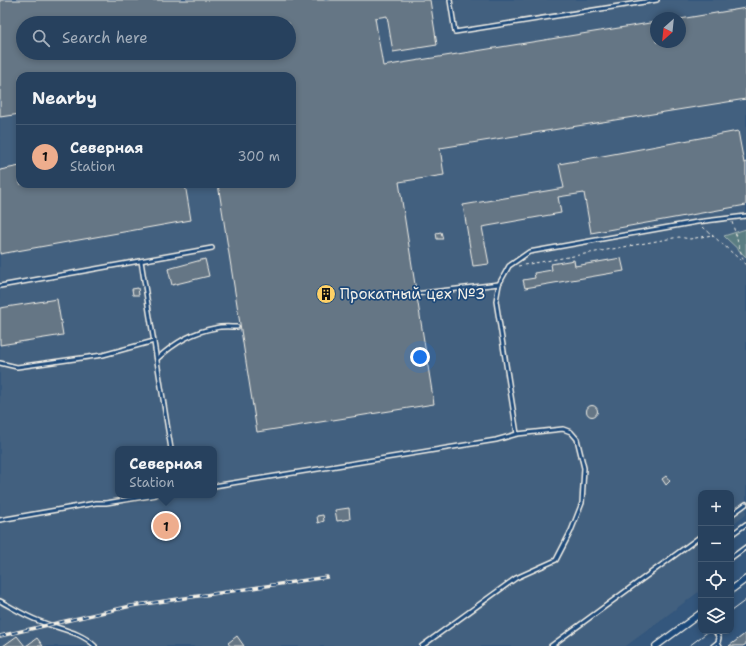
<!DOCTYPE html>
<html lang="en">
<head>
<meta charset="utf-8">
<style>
	body { margin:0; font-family:"Shantell Sans",sans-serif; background:#2f4864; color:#f1f3f6 }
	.controls { position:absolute; right:12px; bottom:12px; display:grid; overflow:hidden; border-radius:8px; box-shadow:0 2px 6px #0003 }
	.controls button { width:36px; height:36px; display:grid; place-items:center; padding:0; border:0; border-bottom:1px solid #435a73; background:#27415e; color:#f1f3f6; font:20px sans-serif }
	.compass { position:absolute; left:650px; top:12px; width:36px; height:36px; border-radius:50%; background:#27415e; box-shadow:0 2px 6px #0003; rotate:207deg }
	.you { position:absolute; left:420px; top:357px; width:14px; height:14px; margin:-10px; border:3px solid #fff; border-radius:50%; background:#1a73e8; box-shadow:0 0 0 6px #1a73e833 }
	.badge { display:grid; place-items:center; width:26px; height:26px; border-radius:50%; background:#eead8d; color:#111; font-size:13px; font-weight:700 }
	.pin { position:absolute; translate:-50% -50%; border:2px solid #fff; box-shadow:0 1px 4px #0006 }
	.popup { position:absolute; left:115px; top:446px; width:102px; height:52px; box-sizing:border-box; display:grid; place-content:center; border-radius:8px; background:#27415e; filter:drop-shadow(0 1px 3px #0005); font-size:13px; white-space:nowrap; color:#a4afbc }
	.popup b { font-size:15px; color:#f1f3f6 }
	.popup::after { content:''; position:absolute; left:50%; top:100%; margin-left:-8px; border:8px solid transparent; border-top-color:#27415e }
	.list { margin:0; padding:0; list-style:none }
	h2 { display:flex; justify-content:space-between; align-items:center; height:52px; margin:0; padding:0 16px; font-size:17px }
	h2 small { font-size:13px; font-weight:400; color:#a4afbc }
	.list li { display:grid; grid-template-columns:26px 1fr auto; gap:12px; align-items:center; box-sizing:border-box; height:64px; padding:0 16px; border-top:1px solid #435a73 }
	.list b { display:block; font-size:15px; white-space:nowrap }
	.list p { margin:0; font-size:13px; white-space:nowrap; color:#a4afbc }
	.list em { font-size:13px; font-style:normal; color:#a4afbc }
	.icon { flex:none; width:22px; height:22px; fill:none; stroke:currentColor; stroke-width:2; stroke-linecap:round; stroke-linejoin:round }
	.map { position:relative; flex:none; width:746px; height:646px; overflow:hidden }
	.search { position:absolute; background:#27415e; box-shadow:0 2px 6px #0003; left:16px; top:16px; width:280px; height:44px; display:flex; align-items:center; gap:10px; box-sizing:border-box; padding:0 14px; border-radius:22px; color:#a4afbc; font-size:15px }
	.panel { position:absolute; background:#27415e; box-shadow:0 2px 6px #0003; left:16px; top:72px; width:280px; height:116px; border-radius:12px }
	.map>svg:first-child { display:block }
	.built { fill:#43607f; fill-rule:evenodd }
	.green { fill:#5a7d82; stroke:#a7b7b5 }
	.building { fill:#657685; stroke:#f4f1e8; fill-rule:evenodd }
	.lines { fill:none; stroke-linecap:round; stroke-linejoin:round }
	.service-casing { stroke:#f4f1e8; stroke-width:6 }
	.minor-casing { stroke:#f4f1e8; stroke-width:8 }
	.path { stroke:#f4f1e8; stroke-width:1; stroke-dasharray:3 3; stroke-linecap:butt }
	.service { stroke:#1f4a7a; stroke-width:3 }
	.minor { stroke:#1f4a7a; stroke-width:5.5 }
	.tram { stroke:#f4f1e8; stroke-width:1 }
	.rail-casing { stroke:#f4f1e8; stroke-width:3.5 }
	.rail { stroke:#1f4a7a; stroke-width:2; stroke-dasharray:6; stroke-linecap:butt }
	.labels { text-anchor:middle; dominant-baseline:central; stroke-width:3.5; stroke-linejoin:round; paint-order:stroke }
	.poi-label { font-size:15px; fill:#f4f1e8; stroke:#1f4a7a; text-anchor:start }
</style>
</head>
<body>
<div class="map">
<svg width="746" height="646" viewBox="0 0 746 646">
	<rect width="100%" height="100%" fill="#34577d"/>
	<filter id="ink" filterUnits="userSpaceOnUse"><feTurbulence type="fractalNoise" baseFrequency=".025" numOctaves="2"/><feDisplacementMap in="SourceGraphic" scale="8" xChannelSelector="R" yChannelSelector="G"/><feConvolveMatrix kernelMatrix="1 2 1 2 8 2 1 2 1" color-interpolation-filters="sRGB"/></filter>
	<g filter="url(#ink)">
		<!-- built -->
		<path class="built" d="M0,0H746V514L731,525V493H701V547L700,548L701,550V590L626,646H0ZM656,18H680V42H656ZM23,23H289V53H23ZM20,76H292V184H20ZM118,449H214V495H118Z"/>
		<!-- green -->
		<polygon class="green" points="746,229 746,257 724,236"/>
		<!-- building -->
		<g class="building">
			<path d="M0,0H430L437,45L393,52L387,16L375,18L383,66L656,22V42H680V19L746,8V99L440,148L444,175L399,182L416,291L413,292L412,295L414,297H417L434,404L257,432L218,184H292V76H20V114L0,117ZM23,23H289V53H23Z"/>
			<polygon points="738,131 744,163 746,162 746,205 591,233 584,193 558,197 561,213 482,227 489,264 473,266 463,205 564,188 559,164"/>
			<polygon points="20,166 20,184 185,184 191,220 0,254 0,170"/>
			<polygon points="441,232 443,239 437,239 436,233"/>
			<polygon points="621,258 624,271 525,288 523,280 535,278 534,273 552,270 551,264 574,260 575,266"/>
			<polygon points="205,259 209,276 172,285 168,269"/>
			<polygon points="138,288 139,295 133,295 132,289"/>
			<polygon points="57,299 63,335 0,345 0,308"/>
			<circle cx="592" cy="411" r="5.5"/>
			<polygon points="666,476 670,481 666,485 662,479"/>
			<polygon points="349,508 350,519 337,521 335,510"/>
			<polygon points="323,515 324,521 318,523 317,516"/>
			<polygon points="746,633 746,644 743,646 729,646"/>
			<polygon points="17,636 25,646 3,646"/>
			<polygon points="237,636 244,646 230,646 228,643"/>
			<polygon points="37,638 43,646 26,646"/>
		</g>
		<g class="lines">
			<defs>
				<g id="service">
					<polyline points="450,0 455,32 657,0"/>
					<polyline points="141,261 171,449"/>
					<polyline points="0,286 212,248"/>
					<polyline points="415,294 499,284"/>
					<path d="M157,359C173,344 192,332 215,328C222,326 230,327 237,327"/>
					<polyline points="0,363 17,367 103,355 154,341"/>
					<polyline points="517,434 496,301 499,284 509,266 529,252 697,222 746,216"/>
					<polyline points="214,486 496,440 517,434 563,429 571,432 577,439 584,468 582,503 571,531 556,560 516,578 422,646"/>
					<polyline points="731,515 746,504"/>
					<polyline points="0,520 96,503 106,503 156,495"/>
					<polyline points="731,535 746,524"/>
					<polyline points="731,558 746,547"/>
					<path d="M0,601C13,608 25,616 39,621C58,629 80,631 95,646"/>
					<polyline points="715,631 719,638 718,642 720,646"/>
					<polyline points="551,646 701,536"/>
					<polyline points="713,646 718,642"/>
				</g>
				<g id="minor">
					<polyline points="731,590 746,579"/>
					<polyline points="656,646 701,613"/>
				</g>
			</defs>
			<!-- service casing -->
			<use href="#service" class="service-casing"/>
			<!-- minor casing -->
			<use href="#minor" class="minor-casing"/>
			<!-- path -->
			<g class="path">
				<polyline points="732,222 744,263"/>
				<polyline points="703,227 746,265"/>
				<polyline points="518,266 679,237 690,239 712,235"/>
			</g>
			<!-- service -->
			<use href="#service" class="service"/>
			<!-- minor -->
			<use href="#minor" class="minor"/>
			<!-- tram -->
			<g class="tram">
				<polyline points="731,611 746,600"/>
				<polyline points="689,646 709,631"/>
			</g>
			<defs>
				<polyline id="rail" points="0,636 131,606 327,577"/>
			</defs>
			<!-- rail casing -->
			<use href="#rail" class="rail-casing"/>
			<!-- rail -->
			<use href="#rail" class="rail"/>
		</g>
	</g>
	<!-- icons -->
	<defs>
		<symbol id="building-disc" viewBox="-11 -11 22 22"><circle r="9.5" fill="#ffd166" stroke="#1f4a7a"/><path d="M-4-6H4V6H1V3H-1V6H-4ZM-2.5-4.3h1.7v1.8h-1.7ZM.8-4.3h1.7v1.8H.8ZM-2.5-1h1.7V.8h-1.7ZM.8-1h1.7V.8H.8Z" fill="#111"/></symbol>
	</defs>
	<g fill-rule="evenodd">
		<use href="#building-disc" x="315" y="283" width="22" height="22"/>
	</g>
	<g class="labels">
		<!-- poi labels -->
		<g class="poi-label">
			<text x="340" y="294">Прокатный цех №3</text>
		</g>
	</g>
</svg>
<div class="controls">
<button>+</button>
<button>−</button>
<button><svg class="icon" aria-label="locate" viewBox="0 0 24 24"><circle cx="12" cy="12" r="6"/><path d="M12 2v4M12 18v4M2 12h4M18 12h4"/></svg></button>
<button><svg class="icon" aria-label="layers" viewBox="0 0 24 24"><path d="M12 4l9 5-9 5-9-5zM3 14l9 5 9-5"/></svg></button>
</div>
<svg class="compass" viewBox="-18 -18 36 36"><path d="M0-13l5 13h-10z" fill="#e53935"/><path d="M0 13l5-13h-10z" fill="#a4afbc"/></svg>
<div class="you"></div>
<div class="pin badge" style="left:166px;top:526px">1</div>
<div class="popup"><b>Северная</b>Station</div>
<div class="search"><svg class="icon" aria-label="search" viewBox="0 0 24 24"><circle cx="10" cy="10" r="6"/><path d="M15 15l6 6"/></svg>Search here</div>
<section class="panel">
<h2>Nearby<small></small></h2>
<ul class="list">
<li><span class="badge">1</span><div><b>Северная</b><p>Station</p></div><em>300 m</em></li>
</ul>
</section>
</div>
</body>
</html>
